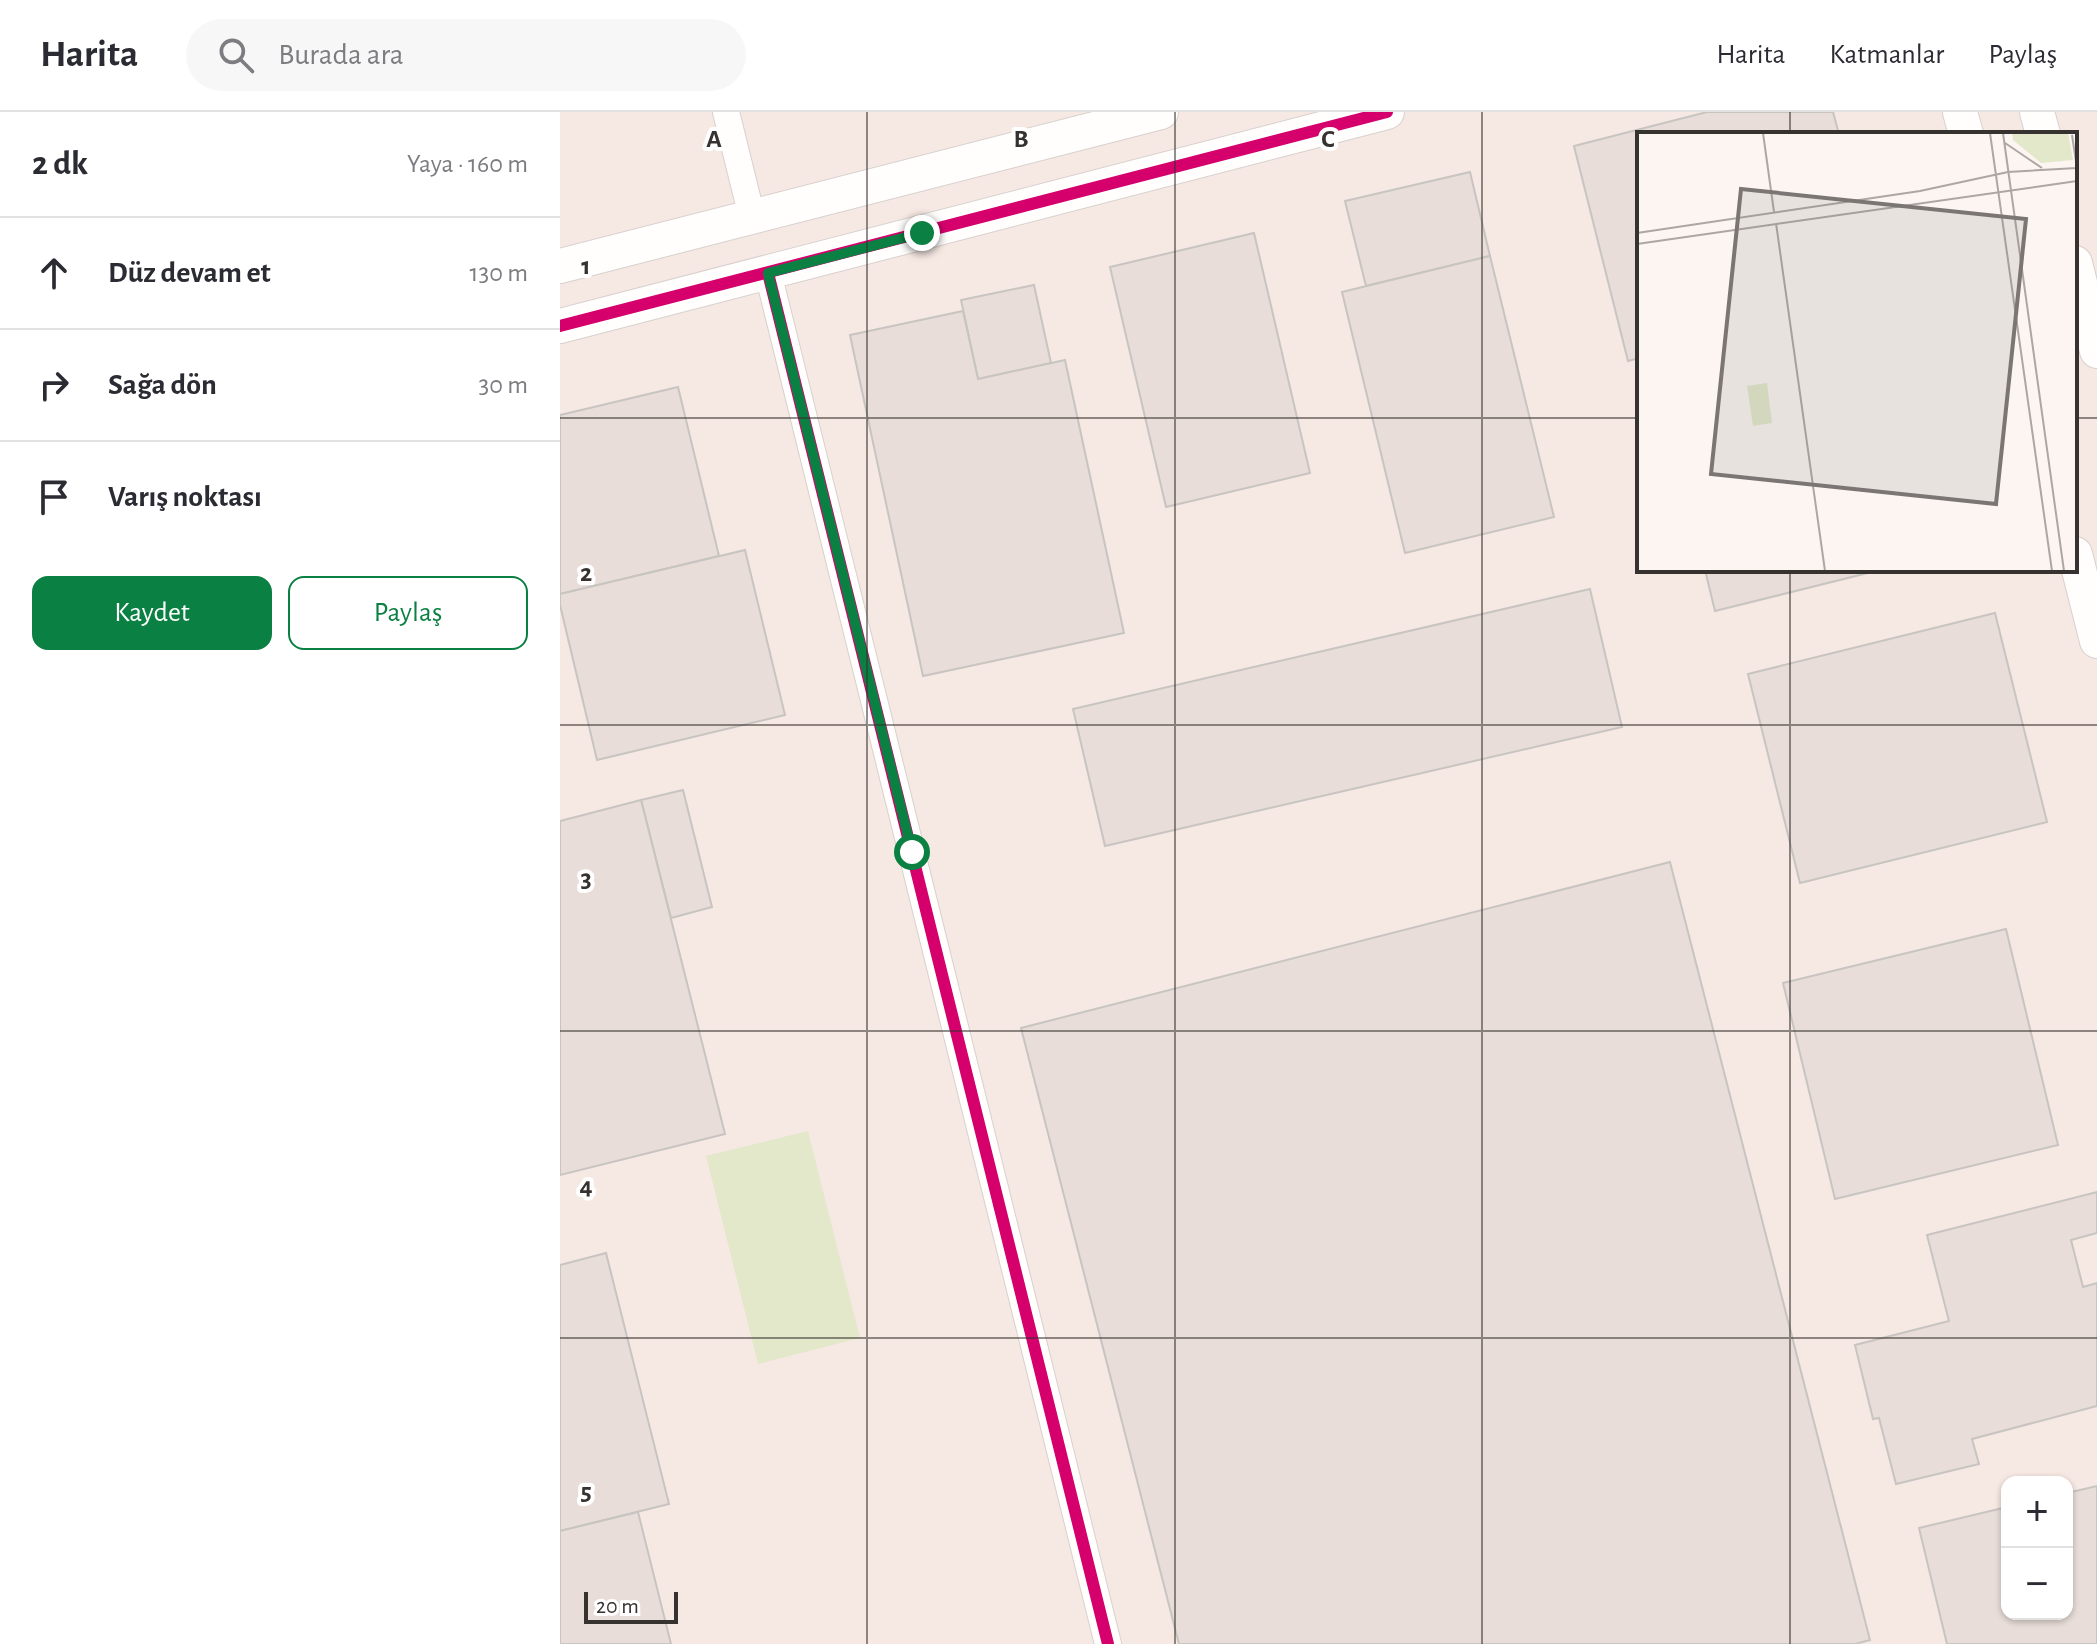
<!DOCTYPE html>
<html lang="tr">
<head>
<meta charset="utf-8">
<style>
	body { margin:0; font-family:"Alegreya Sans",sans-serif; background:#f7f7f7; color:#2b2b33 }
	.controls { position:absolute; right:24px; bottom:24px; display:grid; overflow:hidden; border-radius:16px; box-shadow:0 2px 6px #0004 }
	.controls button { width:72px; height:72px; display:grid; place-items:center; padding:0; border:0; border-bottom:2px solid #e1e1e2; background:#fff; color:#2b2b33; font:40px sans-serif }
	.scale { position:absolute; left:24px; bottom:20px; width:94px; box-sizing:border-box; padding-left:8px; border:4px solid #363230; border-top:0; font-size:22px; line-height:28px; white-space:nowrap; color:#363230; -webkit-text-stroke:6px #fff; paint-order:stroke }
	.stop { position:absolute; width:24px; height:24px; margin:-18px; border:6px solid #0b8043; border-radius:50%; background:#fff }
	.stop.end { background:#0b8043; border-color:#fff; box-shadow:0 2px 8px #0008 }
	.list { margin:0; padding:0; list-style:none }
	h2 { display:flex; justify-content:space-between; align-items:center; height:104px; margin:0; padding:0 32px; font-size:34px }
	h2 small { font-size:26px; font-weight:400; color:#7c7c81 }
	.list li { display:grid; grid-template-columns:52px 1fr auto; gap:24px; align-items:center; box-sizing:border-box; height:112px; padding:0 32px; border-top:2px solid #e1e1e2 }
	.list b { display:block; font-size:30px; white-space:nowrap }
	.list em { font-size:26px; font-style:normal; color:#7c7c81 }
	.actions { display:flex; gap:16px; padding:24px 32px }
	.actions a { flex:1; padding:18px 0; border:2px solid #0b8043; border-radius:16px; text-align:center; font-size:28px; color:#0b8043 }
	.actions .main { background:#0b8043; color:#fff }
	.icon { flex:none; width:44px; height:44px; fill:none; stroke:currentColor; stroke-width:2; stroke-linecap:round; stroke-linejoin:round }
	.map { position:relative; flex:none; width:1537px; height:1532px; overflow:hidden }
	header { display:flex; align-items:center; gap:48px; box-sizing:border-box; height:112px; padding:0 40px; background:#fff; border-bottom:2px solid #e1e1e2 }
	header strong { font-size:38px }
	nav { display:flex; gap:44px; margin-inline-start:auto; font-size:28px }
	.search { width:560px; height:72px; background:#f7f7f7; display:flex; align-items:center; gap:20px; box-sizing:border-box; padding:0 28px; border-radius:44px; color:#7c7c81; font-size:30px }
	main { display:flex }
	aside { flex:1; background:#fff }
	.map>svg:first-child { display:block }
	.built { fill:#f6e8e2; fill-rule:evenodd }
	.green { fill:#e3e8ca }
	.building { fill:#e8ddd8; stroke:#c8c4c1; stroke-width:2 }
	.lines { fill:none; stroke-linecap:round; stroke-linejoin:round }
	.minor-casing { stroke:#d7d1cf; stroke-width:28 }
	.tertiary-casing { stroke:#d7d1cf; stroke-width:36 }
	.minor { stroke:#fffefd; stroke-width:26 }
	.tertiary { stroke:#fffefd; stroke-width:34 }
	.cycleway-casing { stroke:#fff; stroke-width:17 }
	.cycleway { stroke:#d6006c; stroke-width:12 }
	.route { stroke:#0b8043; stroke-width:10 }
	.grid { fill:none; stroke:#363230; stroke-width:2; stroke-opacity:0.55 }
	.inset-road { fill:none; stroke:#ada7a4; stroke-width:2 }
	.view { fill:#7b7674; fill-opacity:0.15; stroke:#7b7674; stroke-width:4 }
	.inset-edge { fill:none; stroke:#363230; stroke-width:4 }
	.grid-label { font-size:26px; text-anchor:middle; font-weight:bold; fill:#363230; stroke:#fff; stroke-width:8; stroke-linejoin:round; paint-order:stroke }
</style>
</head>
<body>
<header>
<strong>Harita</strong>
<div class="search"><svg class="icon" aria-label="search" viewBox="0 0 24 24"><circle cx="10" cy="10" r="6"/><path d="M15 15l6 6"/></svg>Burada ara</div>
<nav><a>Harita</a><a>Katmanlar</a><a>Paylaş</a></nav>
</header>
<main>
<aside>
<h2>2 dk<small>Yaya · 160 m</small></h2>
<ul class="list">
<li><svg class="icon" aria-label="ahead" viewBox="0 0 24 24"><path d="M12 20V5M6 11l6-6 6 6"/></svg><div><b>Düz devam et</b></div><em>130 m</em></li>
<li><svg class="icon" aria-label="right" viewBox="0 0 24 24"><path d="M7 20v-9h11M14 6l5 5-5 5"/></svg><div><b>Sağa dön</b></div><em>30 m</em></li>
<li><svg class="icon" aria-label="arrive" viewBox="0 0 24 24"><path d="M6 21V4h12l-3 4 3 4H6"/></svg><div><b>Varış noktası</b></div></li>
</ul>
<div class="actions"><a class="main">Kaydet</a><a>Paylaş</a></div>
</aside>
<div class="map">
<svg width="1537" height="1532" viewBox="0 0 1537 1532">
	<rect width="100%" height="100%" fill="#fcf5f2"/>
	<!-- built -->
	<path class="built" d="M0,0H1537V1532H0ZM1079,22H1515V458H1079ZM1447,1370H1507V1502H1447Z"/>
	<!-- green -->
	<polygon class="green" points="248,1019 300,1226 198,1252 146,1044"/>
	<!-- building -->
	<g class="building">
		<polygon points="1147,0 1273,0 1279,22 1079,22 1079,246 1068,249 1014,34"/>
		<polygon points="910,60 930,144 806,174 785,89"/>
		<polygon points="694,121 750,361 606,395 550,155"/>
		<polygon points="930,144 994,405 845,441 782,180"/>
		<polygon points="474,173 491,251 418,267 401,188"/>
		<polygon points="403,199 418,267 505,248 564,521 363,564 290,223"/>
		<polygon points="118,275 159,444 0,482 0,303"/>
		<polygon points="185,438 225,603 37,648 0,493 0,482"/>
		<polygon points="1145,458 1312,458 1312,460 1155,499"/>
		<polygon points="1030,477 1062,615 545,734 513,597"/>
		<polygon points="1435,501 1487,710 1240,771 1188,562"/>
		<polygon points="123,678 152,795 111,806 81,688"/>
		<polygon points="81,688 165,1022 0,1063 0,709"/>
		<polygon points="1110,750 1310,1528 1295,1532 619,1532 461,916"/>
		<polygon points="1446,817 1498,1033 1275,1087 1223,871"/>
		<polygon points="1537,1080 1537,1121 1511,1128 1523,1175 1537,1171 1537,1294 1412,1327 1419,1352 1336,1372 1319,1306 1313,1307 1295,1233 1389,1209 1367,1123"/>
		<polygon points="46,1141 109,1392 0,1419 0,1153"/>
		<polygon points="1537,1374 1537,1532 1387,1532 1359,1416 1447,1395 1447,1502 1507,1502 1507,1381"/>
		<polygon points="78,1400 111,1532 0,1532 0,1419"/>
	</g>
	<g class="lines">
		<defs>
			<g id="minor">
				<polyline points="166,0 192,105"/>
				<polyline points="208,161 548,1532"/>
			</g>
			<g id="tertiary">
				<polyline points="1400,0 1406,22"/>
				<polyline points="1477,0 1483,22"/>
				<polyline points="1515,151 1537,239"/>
				<polyline points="0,154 601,0"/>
				<polyline points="0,214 827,0"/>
				<polyline points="1515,442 1537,529"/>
			</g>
		</defs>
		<!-- minor casing -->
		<use href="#minor" class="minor-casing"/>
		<!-- tertiary casing -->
		<use href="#tertiary" class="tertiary-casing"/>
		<!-- minor -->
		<use href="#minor" class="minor"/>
		<!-- tertiary -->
		<use href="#tertiary" class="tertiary"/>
		<defs>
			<g id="cycleway">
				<polyline points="208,161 548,1532"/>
				<polyline points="0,214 827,0"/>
			</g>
		</defs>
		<!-- cycleway casing -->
		<use href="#cycleway" class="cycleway-casing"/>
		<!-- cycleway -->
		<use href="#cycleway" class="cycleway"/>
	</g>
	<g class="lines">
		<!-- route -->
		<polyline class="route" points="352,740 208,161 362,121"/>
	</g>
	<!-- grid -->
	<path class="grid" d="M307,0V1532M615,0V1532M922,0V1532M1230,0V22M0,306H1079M1515,306H1537M1230,458V1532M0,613H1537M0,919H1537M0,1226H1537"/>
	<!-- overview -->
	<g transform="translate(1077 20)">
		<rect width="440" height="440" fill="#fcf5f2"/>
		<path d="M375,1H431L436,28L404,31L376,8ZM130,251L135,291L116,294L110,254Z" fill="#e3e8ca"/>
		<path class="inset-road" d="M126,1L137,80M353,1L415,439M366,1L427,439M435,3L440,36M368,11L405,36M139,91L188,439M0,101L283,59L371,40L440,36M0,112L440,49"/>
		<path class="view" d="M104,57L389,87L359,372L74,342Z"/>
		<rect width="440" height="440" class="inset-edge"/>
	</g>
	<g class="grid-label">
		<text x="154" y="35">A</text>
		<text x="461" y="35">B</text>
		<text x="768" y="35">C</text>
		<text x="26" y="162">1</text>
		<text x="26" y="469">2</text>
		<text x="26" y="775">3</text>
		<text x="26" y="1082">4</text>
		<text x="26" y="1388">5</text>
	</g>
</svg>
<div class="controls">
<button>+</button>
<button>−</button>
</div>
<div class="scale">20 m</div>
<div class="stop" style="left:352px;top:740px"></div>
<div class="stop end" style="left:362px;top:121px"></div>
</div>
</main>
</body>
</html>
